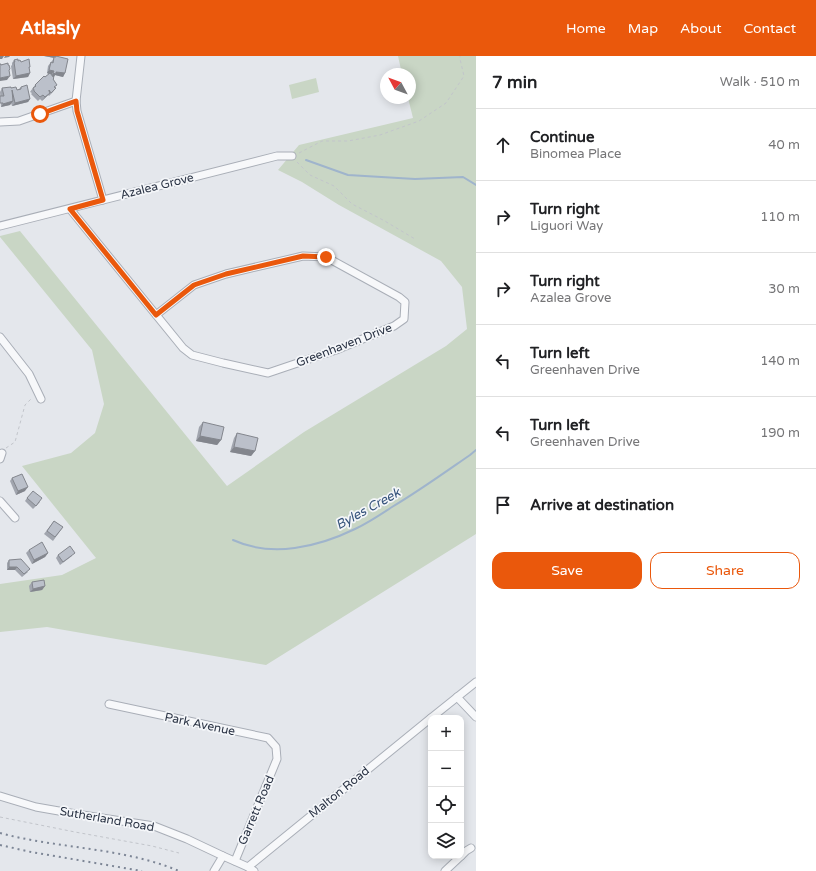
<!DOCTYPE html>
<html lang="en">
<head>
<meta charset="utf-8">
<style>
	body { margin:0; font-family:"Varela Round",sans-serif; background:#f2f2f2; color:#202124 }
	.controls { position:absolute; right:12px; bottom:12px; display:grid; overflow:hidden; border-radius:8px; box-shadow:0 2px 10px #0003 }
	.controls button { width:36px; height:36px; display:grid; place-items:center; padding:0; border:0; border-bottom:1px solid #e0e0e0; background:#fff; color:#202124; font:20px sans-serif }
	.compass { position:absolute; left:380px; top:12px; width:36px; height:36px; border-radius:50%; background:#fff; box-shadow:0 2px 10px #0003; rotate:311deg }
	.stop { position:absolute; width:12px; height:12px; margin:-9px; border:3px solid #ea580c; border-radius:50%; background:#fff }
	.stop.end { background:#ea580c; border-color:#fff; box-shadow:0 1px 4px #0008 }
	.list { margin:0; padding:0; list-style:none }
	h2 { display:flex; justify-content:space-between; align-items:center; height:52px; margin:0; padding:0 16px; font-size:17px }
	h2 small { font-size:13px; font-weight:400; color:#757577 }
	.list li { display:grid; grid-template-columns:26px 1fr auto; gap:12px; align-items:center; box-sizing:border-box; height:72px; padding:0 16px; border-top:1px solid #e0e0e0 }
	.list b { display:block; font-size:15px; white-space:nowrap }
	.list p { margin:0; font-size:13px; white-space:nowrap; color:#757577 }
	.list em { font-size:13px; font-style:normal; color:#757577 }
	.actions { display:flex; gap:8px; padding:12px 16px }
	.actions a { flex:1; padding:9px 0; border:1px solid #ea580c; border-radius:12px; text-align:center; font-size:14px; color:#ea580c }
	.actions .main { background:#ea580c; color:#fff }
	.icon { flex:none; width:22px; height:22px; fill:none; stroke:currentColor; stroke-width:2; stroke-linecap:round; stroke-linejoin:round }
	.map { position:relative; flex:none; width:476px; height:815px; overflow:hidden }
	header { display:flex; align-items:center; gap:24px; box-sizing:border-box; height:56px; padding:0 20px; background:#ea580c; color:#fff }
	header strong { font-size:19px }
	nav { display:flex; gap:22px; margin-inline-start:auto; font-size:14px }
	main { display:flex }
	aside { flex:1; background:#fff }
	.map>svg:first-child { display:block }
	.green { fill:#c9d6c5 }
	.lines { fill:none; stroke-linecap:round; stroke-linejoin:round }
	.stream { stroke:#9fb4cc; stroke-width:2 }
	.minor-casing { stroke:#a9aeb7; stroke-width:9 }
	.path { stroke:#c2c5cb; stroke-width:1; stroke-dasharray:3 3; stroke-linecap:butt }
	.minor { stroke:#f7f8fa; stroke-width:7 }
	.rail { stroke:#7d8696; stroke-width:2; stroke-dasharray:2 4; stroke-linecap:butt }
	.wall { fill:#a1a5ae }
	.shaded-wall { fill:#83868d }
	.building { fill:#bbc0ca; stroke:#83868d }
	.route { stroke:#ea580c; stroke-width:5 }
	.labels { text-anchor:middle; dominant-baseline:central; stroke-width:3.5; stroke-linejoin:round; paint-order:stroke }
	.street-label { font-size:12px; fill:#2b3445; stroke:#f4f6f9 }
	.water-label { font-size:13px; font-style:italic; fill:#34527a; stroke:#f4f6f9 }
</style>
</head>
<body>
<header>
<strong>Atlasly</strong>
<nav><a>Home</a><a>Map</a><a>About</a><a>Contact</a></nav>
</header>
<main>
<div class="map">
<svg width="476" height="815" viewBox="0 0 476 815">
	<rect width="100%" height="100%" fill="#e4e7ec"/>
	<!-- green -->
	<g class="green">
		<polygon points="398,0 476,0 476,478 266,609 47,571 0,576 0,528 62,519 96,502 22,410 71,397 95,377 104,348 92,294 0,181 0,180 20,175 227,430 304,376 446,290 467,273 462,231 441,205 339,149 302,126 278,114 299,89 413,62 408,42 410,42 410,18 402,18"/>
		<polygon points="316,22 319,36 292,43 289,29"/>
	</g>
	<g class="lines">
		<!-- stream -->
		<g class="stream">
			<polyline points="306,104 348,119 415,123 463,121 476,129"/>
			<path d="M233,484C272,502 318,491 355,473C368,467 380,459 392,451C419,435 444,417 470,399L476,394"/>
		</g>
		<defs>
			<g id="minor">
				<polyline points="81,0 76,45 77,55 103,144"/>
				<polyline points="0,66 19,65 76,45"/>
				<polyline points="70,153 183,292 192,299 223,307 268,317 336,294 394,270 404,263 405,246 399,241 326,201 303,200 226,218 194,229 156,259"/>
				<polyline points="0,170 277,100 292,100"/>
				<polyline points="0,281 29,318 41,343"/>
				<polyline points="0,403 2,397"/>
				<polyline points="0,445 15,462"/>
				<polyline points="457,641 476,661"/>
				<polyline points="109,648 268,682 276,691 277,703 235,805"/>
				<polyline points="431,662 476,626"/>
				<polyline points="0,740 36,751 76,758 154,770 187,783 223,800 248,811 254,815"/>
				<polyline points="461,800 466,795 471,792"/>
				<polyline points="248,811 431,662"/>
				<polyline points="214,815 223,800"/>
				<polyline points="445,815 461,800"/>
			</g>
		</defs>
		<!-- minor casing -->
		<use href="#minor" class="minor-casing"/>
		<!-- path -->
		<g class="path">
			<polyline points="299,97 322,85 348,85 380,79 419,65 446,47 464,20 460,3 460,0"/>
			<polyline points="297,106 310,119 334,130 352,148 383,164 415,183"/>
			<polyline points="6,392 15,386 25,349 32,342"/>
			<polyline points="0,761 75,776 152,790 179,797"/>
		</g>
		<!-- minor -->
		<use href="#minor" class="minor"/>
		<!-- rail -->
		<g class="rail">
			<path d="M0,777C59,793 122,791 179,815"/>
			<polyline points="0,789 31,796 142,815"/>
		</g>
	</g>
	<!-- wall -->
	<g class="wall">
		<polygon points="44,0 56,0 65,17 63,21 55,19 54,21 53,21 55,31 56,32 53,36 49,40 48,39 42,45 40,43 38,45 31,38 32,37 30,36 35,29 49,18 47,17 48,10 51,6 51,7 52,5 54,2"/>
		<polygon points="14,4 21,6 30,11 29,12 30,17 28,21 13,23 11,10 12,9 12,7"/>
		<polygon points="21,31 30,43 28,46 12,50 11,47 10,49 1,51 0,36 2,32 11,32 17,34 19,33"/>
		<polygon points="203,366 221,384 217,389 196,385 199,371"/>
		<polygon points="237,377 255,395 251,400 230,396 234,382"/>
		<polygon points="12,422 25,435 16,439 10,425"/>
		<polygon points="27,442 40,446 33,453 25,445"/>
		<polygon points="54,465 63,471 53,485 44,478"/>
		<polygon points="29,494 48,497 45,501 32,508 26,497"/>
		<polygon points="58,499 72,500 60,509 56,502"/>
		<polygon points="9,504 28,516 22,521 15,514 7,514 7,507"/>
		<polygon points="32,526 45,530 42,534 30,536 29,530"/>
	</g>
	<!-- shaded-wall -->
	<g class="shaded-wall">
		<polygon points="0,0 4,0 2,3 0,3"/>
		<polygon points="5,0 10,0 9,1 4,2"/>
		<polygon points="44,0 56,0 55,2"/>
		<polygon points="49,14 54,15 51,19 47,17"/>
		<polygon points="56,16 65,17 63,21 55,19 54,21 51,21 53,17"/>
		<polygon points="30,17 28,21 13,23 16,20"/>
		<polygon points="10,20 7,24 0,25 0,22"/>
		<polygon points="50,37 42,45 45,41"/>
		<polygon points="30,43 28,46 12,50 15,47"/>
		<polygon points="13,45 10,49 1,51 3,48"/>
		<polygon points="200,380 221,384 217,389 196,385"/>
		<polygon points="234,391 255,395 251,400 230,396"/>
		<polygon points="28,431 25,435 16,439 18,435"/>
		<polygon points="48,497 45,501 32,508 34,504"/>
		<polygon points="9,511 17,511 15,514 7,514"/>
		<polygon points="45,530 42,534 30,536 33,533"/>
	</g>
	<!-- building -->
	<g class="building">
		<polygon points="56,0 68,3 65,17 56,16 56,18 53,17 54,15 49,14 51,6 53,7 54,1 56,1"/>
		<polygon points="18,3 18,5 20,4 21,6 29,3 30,11 29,11 30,17 16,20 14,6 15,6 14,4"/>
		<polygon points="8,7 8,9 9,9 10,13 9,14 10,20 0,22 0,8 1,8 1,9"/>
		<polygon points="50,17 54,22 53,23 57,29 54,31 56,32 51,37 49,34 49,35 50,37 45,41 43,39 40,41 34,35 34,34 33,32 36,30 35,29 44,20 45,21"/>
		<polygon points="27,29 30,43 15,47 12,34 13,45 3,48 3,47 0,47 0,40 4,40 2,32 11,31 11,32 16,31 17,34 21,33 21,31"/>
		<polygon points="203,366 224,371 221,384 200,380"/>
		<polygon points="237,377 258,382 255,395 234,391"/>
		<polygon points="22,418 28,431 18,435 12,422"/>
		<polygon points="33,435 42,442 36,450 27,442"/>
		<polygon points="54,465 63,471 55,481 47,475"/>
		<polygon points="42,486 48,497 34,504 29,494"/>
		<polygon points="70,490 75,497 63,506 58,499"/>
		<polygon points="21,503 30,513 24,518 17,511 9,511 9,504"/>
		<polygon points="44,524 45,530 33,533 32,526"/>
	</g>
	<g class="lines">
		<!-- route -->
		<polyline class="route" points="40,58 76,45 77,55 103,144 70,153 156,259 194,229 226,218 303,200 326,201"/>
	</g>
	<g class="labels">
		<!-- street labels -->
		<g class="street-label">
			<text transform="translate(157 130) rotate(-14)">Azalea Grove</text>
			<text transform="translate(344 289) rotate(-21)">Greenhaven Drive</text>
			<text transform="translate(200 668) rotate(12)">Park Avenue</text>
			<text transform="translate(339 736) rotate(-39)">Malton Road</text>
			<text transform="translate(256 754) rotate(-67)">Garrett Road</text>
			<text transform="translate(107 763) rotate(10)">Sutherland Road</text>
		</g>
		<!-- water labels -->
		<g class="water-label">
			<text transform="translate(368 453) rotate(-29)">Byles Creek</text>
		</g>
	</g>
</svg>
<div class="controls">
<button>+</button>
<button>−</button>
<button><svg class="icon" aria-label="locate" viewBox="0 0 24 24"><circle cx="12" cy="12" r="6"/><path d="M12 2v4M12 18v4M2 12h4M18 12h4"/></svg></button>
<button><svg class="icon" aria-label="layers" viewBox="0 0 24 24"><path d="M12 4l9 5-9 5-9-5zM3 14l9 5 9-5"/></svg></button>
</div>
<svg class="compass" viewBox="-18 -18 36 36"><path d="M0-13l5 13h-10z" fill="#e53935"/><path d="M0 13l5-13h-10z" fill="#757577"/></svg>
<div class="stop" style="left:40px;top:58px"></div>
<div class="stop end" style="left:326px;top:201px"></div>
</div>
<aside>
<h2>7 min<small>Walk · 510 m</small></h2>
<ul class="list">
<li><svg class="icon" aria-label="ahead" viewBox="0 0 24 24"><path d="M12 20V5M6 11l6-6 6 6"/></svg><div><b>Continue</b><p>Binomea Place</p></div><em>40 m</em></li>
<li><svg class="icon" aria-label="right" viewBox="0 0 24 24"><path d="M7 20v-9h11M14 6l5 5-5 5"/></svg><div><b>Turn right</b><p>Liguori Way</p></div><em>110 m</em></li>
<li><svg class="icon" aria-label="right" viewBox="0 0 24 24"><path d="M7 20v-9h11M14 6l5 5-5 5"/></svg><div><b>Turn right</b><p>Azalea Grove</p></div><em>30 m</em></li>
<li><svg class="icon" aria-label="left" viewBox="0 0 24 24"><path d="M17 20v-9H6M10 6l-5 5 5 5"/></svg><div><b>Turn left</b><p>Greenhaven Drive</p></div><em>140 m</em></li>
<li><svg class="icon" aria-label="left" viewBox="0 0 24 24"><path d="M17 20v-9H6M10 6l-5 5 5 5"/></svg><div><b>Turn left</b><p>Greenhaven Drive</p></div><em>190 m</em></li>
<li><svg class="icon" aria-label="arrive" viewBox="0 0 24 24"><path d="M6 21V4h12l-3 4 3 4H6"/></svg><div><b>Arrive at destination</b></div></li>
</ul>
<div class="actions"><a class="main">Save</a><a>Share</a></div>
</aside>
</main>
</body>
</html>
